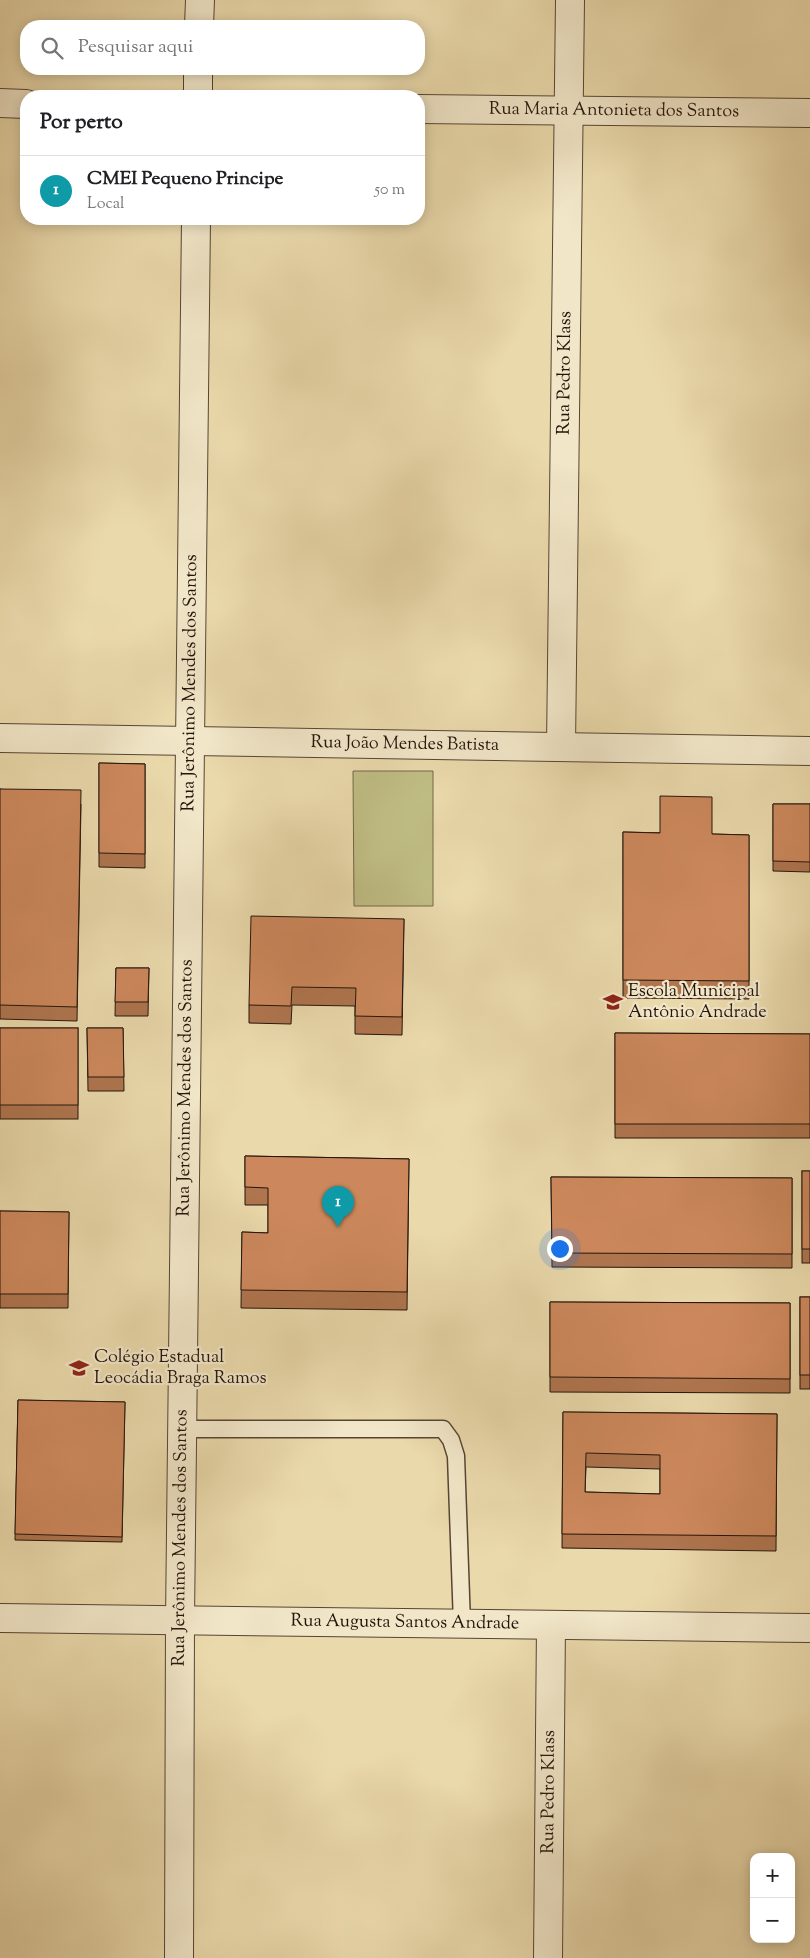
<!DOCTYPE html>
<html lang="pt">
<head>
<meta charset="utf-8">
<style>
	body { margin:0; font-family:"Sorts Mill Goudy",serif; background:#f6f6f6; color:#202124 }
	.controls { position:absolute; right:15px; bottom:15px; display:grid; overflow:hidden; border-radius:10px; box-shadow:0 2px 12px #0003 }
	.controls button { width:45px; height:45px; display:grid; place-items:center; padding:0; border:0; border-bottom:1px solid #e0e0e0; background:#fff; color:#202124; font:25px sans-serif }
	.you { position:absolute; left:559px; top:1248px; width:18px; height:18px; margin:-12px; border:4px solid #fff; border-radius:50%; background:#1a73e8; box-shadow:0 0 0 8px #1a73e833 }
	.badge { display:grid; place-items:center; width:32px; height:32px; border-radius:50%; background:#0b8043; color:#fff; font-size:16px; font-weight:700 }
	.pin { position:absolute; translate:-50% -41px; filter:drop-shadow(0 1px 2px #0008) }
	.pin::after { content:''; position:absolute; top:26px; width:18px; height:15px; background:inherit; clip-path:polygon(0 0,100% 0,50% 100%) }
	.list { margin:0; padding:0; list-style:none }
	h2 { display:flex; justify-content:space-between; align-items:center; height:65px; margin:0; padding:0 20px; font-size:21px }
	h2 small { font-size:16px; font-weight:400; color:#757577 }
	.list li { display:grid; grid-template-columns:32px 1fr auto; gap:15px; align-items:center; box-sizing:border-box; height:70px; padding:0 20px; border-top:1px solid #e0e0e0 }
	.list b { display:block; font-size:19px; white-space:nowrap }
	.list p { margin:0; font-size:16px; white-space:nowrap; color:#757577 }
	.list em { font-size:16px; font-style:normal; color:#757577 }
	.icon { flex:none; width:28px; height:28px; fill:none; stroke:currentColor; stroke-width:2; stroke-linecap:round; stroke-linejoin:round }
	.map { position:relative; flex:none; width:810px; height:1958px; overflow:hidden }
	.search { position:absolute; background:#fff; box-shadow:0 2px 12px #0003; left:20px; top:20px; width:405px; height:55px; display:flex; align-items:center; gap:12px; box-sizing:border-box; padding:0 18px; border-radius:20px; color:#757577; font-size:19px }
	.panel { position:absolute; background:#fff; box-shadow:0 2px 12px #0003; left:20px; top:90px; width:405px; height:135px; border-radius:20px }
	.map>svg:first-child { display:block }
	.green { fill:#bfbd84; stroke:#726848 }
	.lines { fill:none; stroke-linecap:round; stroke-linejoin:round }
	.service-casing { stroke:#564534; stroke-width:19 }
	.minor-casing { stroke:#564534; stroke-width:30 }
	.tertiary-casing { stroke:#564534; stroke-width:30 }
	.service { stroke:#f1e6c8; stroke-width:16 }
	.minor { stroke:#f1e6c8; stroke-width:28 }
	.tertiary { stroke:#f1e6c8; stroke-width:28 }
	.wall { fill:#af754f; stroke:#25140c; fill-rule:evenodd }
	.building { fill:#cc885c; stroke:#25140c; fill-rule:evenodd }
	.labels { text-anchor:middle; dominant-baseline:central; stroke-width:4.5; stroke-linejoin:round; paint-order:stroke }
	.street-label { font-size:18px; fill:#25140c; stroke:#f1e6c8 }
	.poi-label { font-size:18px; fill:#25140c; stroke:#f1e6c8; text-anchor:start }
</style>
</head>
<body>
<div class="map">
<svg width="810" height="1958" viewBox="0 0 810 1958">
	<rect width="100%" height="100%" fill="#ead9ab"/>
	<filter id="stains"><feTurbulence type="fractalNoise" baseFrequency=".004" numOctaves="4"/><feColorMatrix values="0 0 0 0 .2 0 0 0 0 .09 0 0 0 0 .02 0 0 0 .5 -.17"/></filter>
	<radialGradient id="worn" r=".72"><stop offset=".6" stop-color="#630" stop-opacity="0"/><stop offset="1" stop-color="#630" stop-opacity=".3"/></radialGradient>
	<!-- green -->
	<polygon class="green" points="353,771 433,771 433,906 354,906"/>
	<g class="lines">
		<defs>
			<polyline id="service" points="183,1429 443,1429 451,1440 456,1456 462,1624"/>
			<g id="minor">
				<polyline points="199,26 200,0"/>
				<polyline points="198,96 198,69"/>
				<polyline points="0,103 26,104"/>
				<path id="s1" d="M419,109L810,113"/>
				<path id="s2" d="M561,747L570,0"/>
				<path id="s3" d="M0,1618L810,1628"/>
				<path id="s4" d="M179,1958L180,1620L196,219"/>
				<path id="s5" d="M548,1958L551,1625"/>
			</g>
			<g id="tertiary">
				<path id="s6" d="M0,738L810,751"/>
			</g>
		</defs>
		<!-- service casing -->
		<use href="#service" class="service-casing"/>
		<!-- minor casing -->
		<use href="#minor" class="minor-casing"/>
		<!-- tertiary casing -->
		<use href="#tertiary" class="tertiary-casing"/>
		<!-- service -->
		<use href="#service" class="service"/>
		<!-- minor -->
		<use href="#minor" class="minor"/>
		<!-- tertiary -->
		<use href="#tertiary" class="tertiary"/>
	</g>
	<!-- wall -->
	<g class="wall">
		<polygon points="99,763 145,764 145,868 99,867"/>
		<polygon points="0,789 81,804 77,1021 0,1019"/>
		<polygon points="773,804 810,804 810,872 773,871"/>
		<polygon points="623,832 712,834 749,835 749,999 623,998"/>
		<polygon points="404,919 402,1035 355,1034 355,1006 292,1005 291,1024 249,1023 249,1005"/>
		<polygon points="116,968 149,968 148,1016 115,1016"/>
		<rect x="0" y="1028" width="78" height="91"/>
		<polygon points="87,1028 123,1028 124,1091 88,1091"/>
		<polygon points="615,1033 810,1034 810,1138 615,1138"/>
		<polygon points="245,1156 409,1159 407,1310 241,1308 242,1232 268,1233 268,1205 245,1205"/>
		<rect x="802" y="1171" width="8" height="92"/>
		<polygon points="551,1177 792,1178 792,1268 552,1267"/>
		<polygon points="0,1211 69,1212 68,1308 0,1308"/>
		<rect x="800" y="1297" width="10" height="92"/>
		<polygon points="550,1302 790,1303 790,1393 550,1392"/>
		<polygon points="18,1400 125,1402 122,1542 15,1540"/>
		<path d="M563,1412L777,1414L776,1551L562,1548ZM586,1467L660,1469V1494L585,1492Z"/>
	</g>
	<!-- building -->
	<g class="building">
		<polygon points="99,763 145,764 145,854 99,853"/>
		<polygon points="0,789 81,790 77,1007 0,1005"/>
		<polygon points="660,796 712,797 712,834 749,835 749,981 623,980 623,832 660,833"/>
		<polygon points="773,804 810,804 810,862 773,861"/>
		<polygon points="251,916 404,919 402,1017 355,1016 356,988 292,987 291,1006 249,1005"/>
		<polygon points="116,968 149,968 148,1002 115,1002"/>
		<rect x="0" y="1028" width="78" height="77"/>
		<polygon points="87,1028 123,1028 124,1077 88,1077"/>
		<polygon points="615,1033 810,1034 810,1124 615,1124"/>
		<polygon points="245,1156 409,1159 407,1292 241,1290 242,1232 268,1233 268,1188 245,1187"/>
		<rect x="802" y="1171" width="8" height="78"/>
		<polygon points="551,1177 792,1178 792,1254 552,1253"/>
		<polygon points="0,1211 69,1212 68,1294 0,1294"/>
		<rect x="800" y="1297" width="10" height="78"/>
		<polygon points="550,1302 790,1303 790,1379 550,1377"/>
		<polygon points="18,1400 125,1402 122,1537 15,1534"/>
		<path d="M563,1412L777,1414L776,1536L562,1534ZM586,1453L660,1455V1494L585,1492Z"/>
	</g>
	<!-- icons -->
	<defs>
		<symbol id="school-bare" viewBox="-9 -9 18 18"><path d="M0-5L7-2L0 1L-7-2ZM-4 1L0 2.5L4 1V4Q0 6-4 4Z" fill="#8f2418" stroke="#f1e6c8" stroke-width="2.5" paint-order="stroke"/></symbol>
	</defs>
	<g fill-rule="evenodd">
		<use href="#school-bare" x="599" y="988" width="28" height="28"/>
		<use href="#school-bare" x="65" y="1354" width="28" height="28"/>
	</g>
	<g class="labels">
		<!-- street labels -->
		<g class="street-label">
			<text stroke="none"><textPath href="#s1" startOffset="195">Rua Maria Antonieta dos Santos</textPath></text>
			<text stroke="none"><textPath href="#s2" startOffset="374">Rua Pedro Klass</textPath></text>
			<text stroke="none"><textPath href="#s4" startOffset="1275">Rua Jerônimo Mendes dos Santos</textPath></text>
			<text stroke="none"><textPath href="#s6" startOffset="405">Rua João Mendes Batista</textPath></text>
			<text stroke="none"><textPath href="#s4" startOffset="870">Rua Jerônimo Mendes dos Santos</textPath></text>
			<text stroke="none"><textPath href="#s4" startOffset="420">Rua Jerônimo Mendes dos Santos</textPath></text>
			<text stroke="none"><textPath href="#s3" startOffset="405">Rua Augusta Santos Andrade</textPath></text>
			<text stroke="none"><textPath href="#s5" startOffset="166">Rua Pedro Klass</textPath></text>
		</g>
		<!-- poi labels -->
		<g class="poi-label">
			<text x="628" y="992">Escola Municipal<tspan x="628" dy="21">Antônio Andrade</tspan></text>
			<text x="94" y="1358">Colégio Estadual<tspan x="94" dy="21">Leocádia Braga Ramos</tspan></text>
		</g>
	</g>
	<rect width="100%" height="100%" filter="url(#stains)"/>
	<rect width="100%" height="100%" fill="url(#worn)"/>
</svg>
<div class="controls">
<button>+</button>
<button>−</button>
</div>
<div class="you"></div>
<div class="pin badge" style="left:338px;top:1227px;background:#0f9aa8">1</div>
<div class="search"><svg class="icon" aria-label="search" viewBox="0 0 24 24"><circle cx="10" cy="10" r="6"/><path d="M15 15l6 6"/></svg>Pesquisar aqui</div>
<section class="panel">
<h2>Por perto<small></small></h2>
<ul class="list">
<li><span class="badge" style="background:#0f9aa8">1</span><div><b>CMEI Pequeno Principe</b><p>Local</p></div><em>50 m</em></li>
</ul>
</section>
</div>
</body>
</html>
